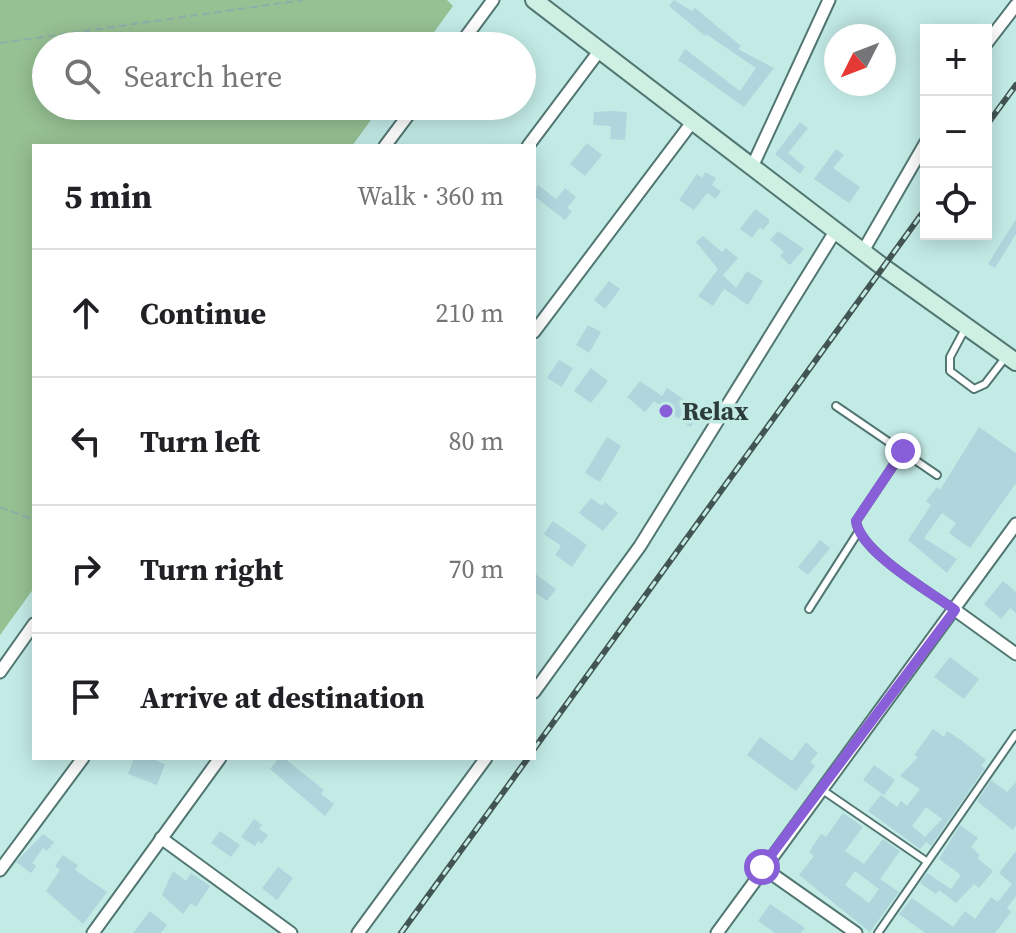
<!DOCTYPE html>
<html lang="en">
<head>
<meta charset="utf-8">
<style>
	body { margin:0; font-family:"Source Serif 4",serif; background:#f2f2f2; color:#202124 }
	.controls { position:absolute; right:24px; top:24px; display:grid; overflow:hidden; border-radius:0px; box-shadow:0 4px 20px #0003 }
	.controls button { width:72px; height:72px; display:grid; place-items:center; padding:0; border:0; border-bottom:2px solid #e0e0e0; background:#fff; color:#202124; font:40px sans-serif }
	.compass { position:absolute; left:824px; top:24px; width:72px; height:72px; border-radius:50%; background:#fff; box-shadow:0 4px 20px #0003; rotate:228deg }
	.stop { position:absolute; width:24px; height:24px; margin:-18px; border:6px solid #885fd9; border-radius:50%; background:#fff }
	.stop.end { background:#885fd9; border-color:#fff; box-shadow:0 2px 8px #0008 }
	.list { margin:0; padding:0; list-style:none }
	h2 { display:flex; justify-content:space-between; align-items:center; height:104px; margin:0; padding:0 32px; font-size:34px }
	h2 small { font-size:26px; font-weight:400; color:#757577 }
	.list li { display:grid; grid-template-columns:52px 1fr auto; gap:24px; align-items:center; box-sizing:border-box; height:128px; padding:0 32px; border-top:2px solid #e0e0e0 }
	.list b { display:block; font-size:30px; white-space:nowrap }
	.list em { font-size:26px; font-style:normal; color:#757577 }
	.icon { flex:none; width:44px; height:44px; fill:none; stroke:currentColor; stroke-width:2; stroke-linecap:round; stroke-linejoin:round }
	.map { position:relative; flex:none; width:1016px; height:933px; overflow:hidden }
	.search { position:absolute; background:#fff; box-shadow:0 4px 20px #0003; left:32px; top:32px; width:504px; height:88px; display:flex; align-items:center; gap:20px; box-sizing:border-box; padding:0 28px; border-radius:44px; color:#757577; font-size:30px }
	.panel { position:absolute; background:#fff; box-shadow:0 4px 20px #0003; left:32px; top:144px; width:504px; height:616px; border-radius:0px }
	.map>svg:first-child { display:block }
	.green { fill:#96c193 }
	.building { fill:#aed6dc; fill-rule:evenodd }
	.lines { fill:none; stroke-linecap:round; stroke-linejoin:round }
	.lane-casing { stroke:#527773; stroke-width:10 }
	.street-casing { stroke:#527773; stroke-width:15 }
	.secondary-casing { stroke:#527773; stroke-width:20 }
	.path { stroke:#8eaeaa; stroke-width:2; stroke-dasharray:8 4; stroke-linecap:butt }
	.lane { stroke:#fff; stroke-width:6 }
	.street { stroke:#fff; stroke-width:11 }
	.secondary { stroke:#cdf0e2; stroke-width:16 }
	.rail-casing { stroke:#425553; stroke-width:6 }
	.rail { stroke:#c3ebe6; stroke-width:3; stroke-dasharray:9; stroke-linecap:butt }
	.route { stroke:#885fd9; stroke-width:10 }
	.poi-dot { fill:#885fd9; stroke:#c3ebe6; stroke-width:3 }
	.labels { text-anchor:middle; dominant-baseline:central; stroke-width:7; stroke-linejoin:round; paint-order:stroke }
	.poi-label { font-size:26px; font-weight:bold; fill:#2c3c3a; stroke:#c3ebe6; text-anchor:start }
</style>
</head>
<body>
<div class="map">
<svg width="1016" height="933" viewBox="0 0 1016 933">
	<rect width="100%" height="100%" fill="#c3ebe6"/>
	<!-- green -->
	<polygon class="green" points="0,0 447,0 453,6 424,46 46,46 46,106 381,106 352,146 34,146 34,588 0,635"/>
	<!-- building -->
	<g class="building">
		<polygon points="674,0 692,11 695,8 741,46 738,49 774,68 744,107 678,60 685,49 740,91 756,68 706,34 705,36 669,6"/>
		<polygon points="612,111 627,112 625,140 610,139 611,126 593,125 594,112"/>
		<polygon points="800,122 808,128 788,153 805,167 800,174 775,154"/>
		<polygon points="587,143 602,155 585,176 570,164"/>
		<polygon points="836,149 844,155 833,168 860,187 849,203 814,179"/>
		<polygon points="705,172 716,178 712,185 721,191 716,199 707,193 694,210 679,200 697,174 702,178"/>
		<polygon points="538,185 556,199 565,188 576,197 567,208 572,211 565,220 534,196"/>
		<polygon points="755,209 769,219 769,223 763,230 760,227 752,238 740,229"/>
		<polygon points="1016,219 1016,234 995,268 988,264"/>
		<polygon points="778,231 804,249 790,265 780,256 784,252 770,240"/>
		<polygon points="703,236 722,252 726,248 738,258 723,275 736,288 747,271 763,281 748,305 724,289 713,306 698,296 718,269 696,242"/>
		<polygon points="609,281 620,289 605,309 594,300"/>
		<polygon points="588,325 601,332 589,353 576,345"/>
		<polygon points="559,360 573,368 562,387 547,378"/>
		<polygon points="591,368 608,381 591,403 574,391"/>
		<polygon points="640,381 662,396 667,388 704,413 690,427 654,401 645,412 627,397"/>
		<polygon points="979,427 1016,453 1016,483 970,548 949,533 956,523 942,513 924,538 957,559 947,573 908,540 931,505 926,501 937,487 940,490"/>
		<polygon points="607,437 621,446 600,482 585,473"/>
		<polygon points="591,498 602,506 605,502 618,513 603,531 579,513"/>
		<polygon points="553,521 587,545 572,567 555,555 561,546 544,534"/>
		<polygon points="820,540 830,548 808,575 798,567"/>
		<polygon points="534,573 556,589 547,601 534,592"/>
		<polygon points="1003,581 1016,592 1016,613 1010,608 1001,619 984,604"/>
		<polygon points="950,657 979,679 964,699 934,677"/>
		<path d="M933,729L944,737L947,731L961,740L986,760L981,766L985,768L931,846L926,842L920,849L868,811L881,795L897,807L901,801L907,806L920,789L900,776L918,757L914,755ZM926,807L942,819L925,837L912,826Z"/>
		<polygon points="760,737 792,761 806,742 818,753 810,762 815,766 796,791 747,755"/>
		<polygon points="134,758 150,758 165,764 157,785 128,774"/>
		<polygon points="279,758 284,758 324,790 321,794 334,804 325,816 270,769"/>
		<polygon points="874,765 895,780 884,795 863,780"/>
		<polygon points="991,780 1007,792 1016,782 1016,825 1013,830 977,801"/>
		<path d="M843,813L863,827L845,851L864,864L883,839L900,851L880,879L899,892L870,932L799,875L814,856L809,852L821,834L826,837ZM855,871L879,889L869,903L845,885Z"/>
		<polygon points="254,819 262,825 259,829 268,835 262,844 258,841 255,846 241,837"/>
		<polygon points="960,825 978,838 971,847 980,855 977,858 993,871 979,888 974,884 956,903 939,890 936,894 920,883 927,873 951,889 961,875 939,859"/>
		<polygon points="220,831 240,845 231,857 211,843"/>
		<polygon points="43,834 54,842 47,851 43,848 32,863 36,866 31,873 16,862"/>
		<polygon points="1016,851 1016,896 1007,908 1011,912 995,933 925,933 899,914 912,898 953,927 965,911 975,919 991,897 998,902 1012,884 999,873"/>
		<polygon points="63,855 78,865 75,870 107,892 83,924 46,891 60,870 55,866"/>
		<polygon points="278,867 293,878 277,900 262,888"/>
		<polygon points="173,871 186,881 191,873 210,886 196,907 191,903 183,914 162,895"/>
		<polygon points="770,904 805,928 801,933 775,933 758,921"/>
		<polygon points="150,911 167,925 161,933 133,933"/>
	</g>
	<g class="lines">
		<defs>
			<g id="lane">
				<polyline points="965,329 950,357 950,371 974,389 985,384 1005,358"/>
				<polyline points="836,406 937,475"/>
				<path d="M903,451L856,521C860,552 929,591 955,610"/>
				<polyline points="809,609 857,534"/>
				<polyline points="821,789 926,861"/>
				<polyline points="878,933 1016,734"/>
			</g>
			<g id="street">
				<polyline points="986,44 1016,5"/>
				<polyline points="459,46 493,0"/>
				<polyline points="385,146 415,106"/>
				<polyline points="528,146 600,50"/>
				<polyline points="752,167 829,0"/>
				<polyline points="863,251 926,142"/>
				<polyline points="534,332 693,121"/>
				<polyline points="955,610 1016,654"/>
				<polyline points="0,672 34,624"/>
				<polyline points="534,692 640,546 836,230"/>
				<polyline points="161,838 291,933"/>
				<polyline points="762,867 856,933"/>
				<polyline points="0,870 83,758"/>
				<polyline points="93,933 220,758"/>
				<polyline points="358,933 486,758"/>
				<polyline points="717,933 1016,524"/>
			</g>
			<polyline id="secondary" points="534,0 883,267 1016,362"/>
		</defs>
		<!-- lane casing -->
		<use href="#lane" class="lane-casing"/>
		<!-- street casing -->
		<use href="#street" class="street-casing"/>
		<!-- secondary casing -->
		<use href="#secondary" class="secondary-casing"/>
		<!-- path -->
		<g class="path">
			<polyline points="0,43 303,0"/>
			<polyline points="0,507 34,520"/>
		</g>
		<!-- lane -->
		<use href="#lane" class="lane"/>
		<!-- street -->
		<use href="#street" class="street"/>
		<!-- secondary -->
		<use href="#secondary" class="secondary"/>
		<defs>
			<g id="rail">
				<polyline points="986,126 1016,85"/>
				<polyline points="534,749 926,208"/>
				<polyline points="401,933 528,758"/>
			</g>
		</defs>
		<!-- rail casing -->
		<use href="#rail" class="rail-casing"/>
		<!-- rail -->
		<use href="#rail" class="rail"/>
	</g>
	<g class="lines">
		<!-- route -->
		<path class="route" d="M762,867L955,610C929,591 860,552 856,521L903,451"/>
	</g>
	<!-- markers -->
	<circle class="poi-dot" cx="666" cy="411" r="8"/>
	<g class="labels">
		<!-- poi labels -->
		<g class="poi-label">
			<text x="682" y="411">Relax</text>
		</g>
	</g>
</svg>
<div class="controls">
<button>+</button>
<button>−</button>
<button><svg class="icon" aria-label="locate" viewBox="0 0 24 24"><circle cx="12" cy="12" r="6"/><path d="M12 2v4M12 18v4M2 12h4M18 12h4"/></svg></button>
</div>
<svg class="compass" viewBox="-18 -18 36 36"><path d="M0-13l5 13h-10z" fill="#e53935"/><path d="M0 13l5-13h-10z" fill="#757577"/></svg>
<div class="stop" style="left:762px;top:867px"></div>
<div class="stop end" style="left:903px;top:451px"></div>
<div class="search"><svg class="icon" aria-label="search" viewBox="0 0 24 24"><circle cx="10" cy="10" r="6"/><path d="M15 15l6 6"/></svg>Search here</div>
<section class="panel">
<h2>5 min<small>Walk · 360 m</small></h2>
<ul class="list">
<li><svg class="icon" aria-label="ahead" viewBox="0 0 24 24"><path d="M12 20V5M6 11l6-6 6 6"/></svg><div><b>Continue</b></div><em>210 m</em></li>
<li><svg class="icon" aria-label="left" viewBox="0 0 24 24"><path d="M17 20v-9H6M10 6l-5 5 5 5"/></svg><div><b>Turn left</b></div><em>80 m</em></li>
<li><svg class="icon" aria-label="right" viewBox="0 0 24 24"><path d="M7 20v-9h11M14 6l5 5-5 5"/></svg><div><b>Turn right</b></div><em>70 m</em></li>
<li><svg class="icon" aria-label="arrive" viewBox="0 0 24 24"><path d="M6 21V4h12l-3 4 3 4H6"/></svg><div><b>Arrive at destination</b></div></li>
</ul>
</section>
</div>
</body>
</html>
